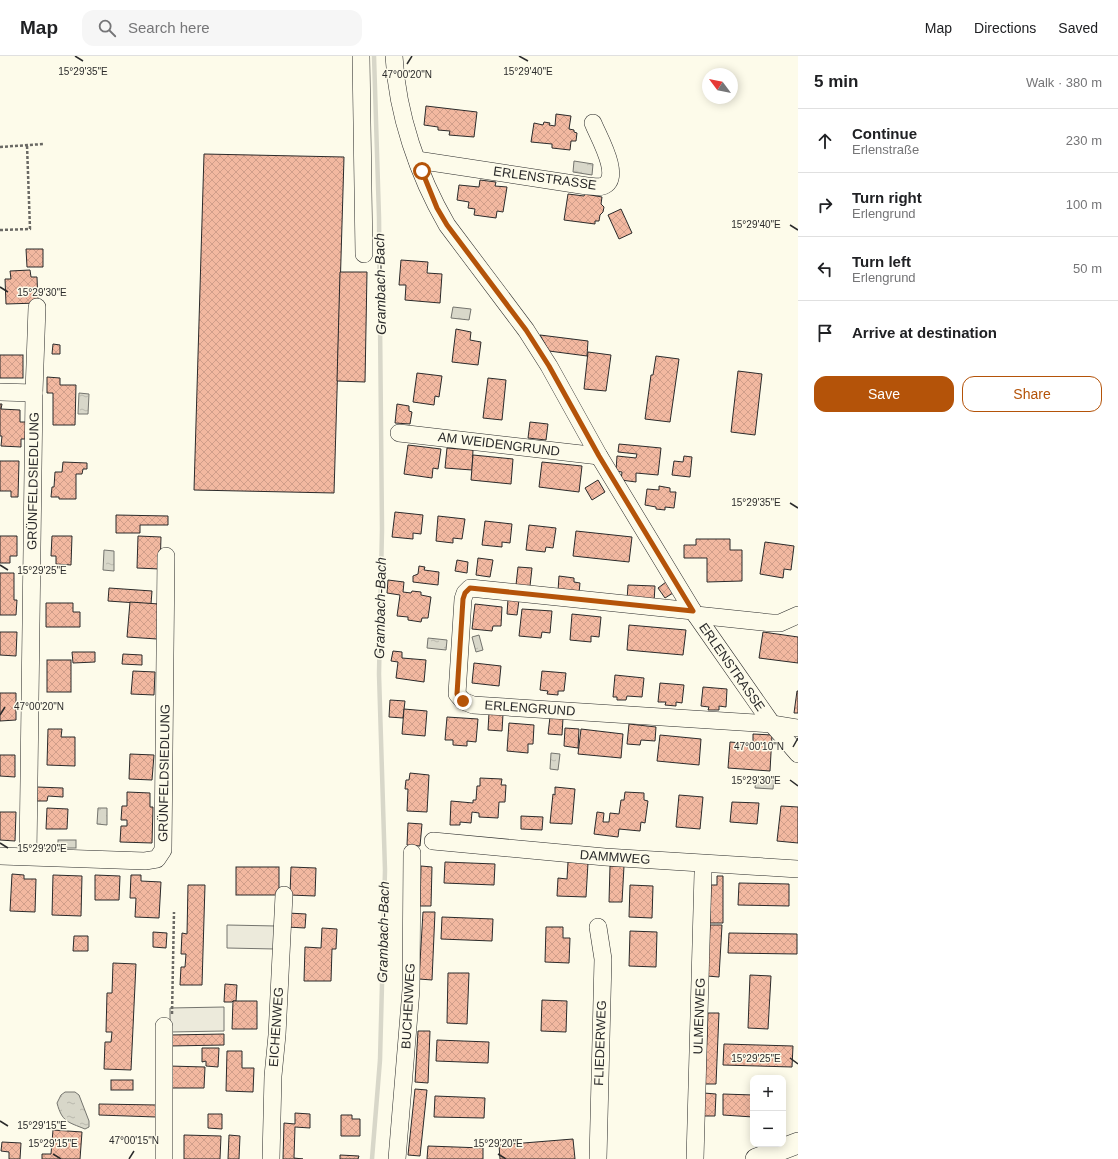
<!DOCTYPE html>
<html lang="en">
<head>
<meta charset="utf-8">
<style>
	body { margin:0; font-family:Helvetica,sans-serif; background:#f6f6f6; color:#202124 }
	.controls { position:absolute; right:12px; bottom:12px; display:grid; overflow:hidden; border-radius:8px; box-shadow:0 2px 10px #0003 }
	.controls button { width:36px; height:36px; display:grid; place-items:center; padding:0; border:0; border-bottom:1px solid #e0e0e0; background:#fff; color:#202124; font:20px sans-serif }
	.compass { position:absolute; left:702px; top:12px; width:36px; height:36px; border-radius:50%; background:#fff; box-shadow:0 2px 10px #0003; rotate:302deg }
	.stop { position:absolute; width:12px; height:12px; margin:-9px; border:3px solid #b45309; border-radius:50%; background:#fff }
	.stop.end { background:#b45309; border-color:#fff; box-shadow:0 1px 4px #0008 }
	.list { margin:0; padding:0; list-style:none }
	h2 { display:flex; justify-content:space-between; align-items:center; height:52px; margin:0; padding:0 16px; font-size:17px }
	h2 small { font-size:13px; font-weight:400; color:#757577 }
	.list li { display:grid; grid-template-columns:26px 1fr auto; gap:12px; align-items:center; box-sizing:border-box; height:64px; padding:0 16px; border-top:1px solid #e0e0e0 }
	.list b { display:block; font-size:15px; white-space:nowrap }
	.list p { margin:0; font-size:13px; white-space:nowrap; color:#757577 }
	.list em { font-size:13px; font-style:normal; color:#757577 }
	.actions { display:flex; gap:8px; padding:12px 16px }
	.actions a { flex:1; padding:9px 0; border:1px solid #b45309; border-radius:12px; text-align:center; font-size:14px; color:#b45309 }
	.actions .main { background:#b45309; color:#fff }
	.icon { flex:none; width:22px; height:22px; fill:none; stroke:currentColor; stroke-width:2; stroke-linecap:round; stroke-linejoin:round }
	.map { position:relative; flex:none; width:798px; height:1103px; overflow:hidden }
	header { display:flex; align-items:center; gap:24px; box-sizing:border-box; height:56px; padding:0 20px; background:#fff; border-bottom:1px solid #e0e0e0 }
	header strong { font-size:19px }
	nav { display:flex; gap:22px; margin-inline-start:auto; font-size:14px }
	.search { width:280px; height:36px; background:#f6f6f6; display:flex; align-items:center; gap:10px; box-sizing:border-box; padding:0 14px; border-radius:12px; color:#757577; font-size:15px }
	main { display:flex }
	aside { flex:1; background:#fff }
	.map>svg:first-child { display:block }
	.parking { fill:#eceadb; stroke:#74746e }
	.water { fill:url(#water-ripples); stroke:#74746e }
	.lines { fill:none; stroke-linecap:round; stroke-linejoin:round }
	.stream { stroke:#d8d7c9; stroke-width:4.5 }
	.building { fill:url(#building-cross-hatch); stroke:#2b2b2b }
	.minor-casing { stroke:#2b2b2b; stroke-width:18 }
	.major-casing { stroke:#2b2b2b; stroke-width:22 }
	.path { stroke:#6a6964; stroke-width:2.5; stroke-dasharray:3 2; stroke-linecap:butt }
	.minor { stroke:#fdfbea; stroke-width:17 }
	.major { stroke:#fdfbea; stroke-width:21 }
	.route { stroke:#b45309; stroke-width:5 }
	.ticks { fill:none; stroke:#2b2b2b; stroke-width:1.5 }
	.labels { text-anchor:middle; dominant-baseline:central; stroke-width:3; stroke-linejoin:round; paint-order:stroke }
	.street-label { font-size:13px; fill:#2b2b2b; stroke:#fdfbea }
	.water-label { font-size:14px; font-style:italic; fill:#2b2b2b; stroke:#fdfbea }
	.ticks-label { font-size:10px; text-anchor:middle; fill:#2b2b2b; stroke:#fdfbea; stroke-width:3; stroke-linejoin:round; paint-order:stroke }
</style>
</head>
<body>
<header>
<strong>Map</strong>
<div class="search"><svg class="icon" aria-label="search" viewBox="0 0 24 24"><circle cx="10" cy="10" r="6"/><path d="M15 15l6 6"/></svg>Search here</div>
<nav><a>Map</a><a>Directions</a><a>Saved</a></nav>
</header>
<main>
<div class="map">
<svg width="798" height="1103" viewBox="0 0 798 1103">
	<defs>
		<pattern id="water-ripples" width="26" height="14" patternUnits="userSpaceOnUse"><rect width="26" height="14" fill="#d8d7c9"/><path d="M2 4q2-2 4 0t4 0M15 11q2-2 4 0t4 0" fill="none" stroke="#bab9ad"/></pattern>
		<pattern id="building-cross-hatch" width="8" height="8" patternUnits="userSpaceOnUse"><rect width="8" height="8" fill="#f2b8a0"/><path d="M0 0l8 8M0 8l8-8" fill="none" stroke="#d09e8a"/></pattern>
	</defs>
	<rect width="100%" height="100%" fill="#fdfbea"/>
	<!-- parking -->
	<g class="parking">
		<polygon points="227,869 276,870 275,893 227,892"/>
		<polygon points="224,951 224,975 170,976 170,952"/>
	</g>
	<!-- water -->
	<g class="water">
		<polygon points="574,105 593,108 592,119 573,116"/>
		<polygon points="453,251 471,253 469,264 451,262"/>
		<polygon points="79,337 89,338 88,358 78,358"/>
		<polygon points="104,494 114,495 114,515 103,514"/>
		<polygon points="479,579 483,594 476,596 472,581"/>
		<polygon points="428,582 447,584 446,594 427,592"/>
		<polygon points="551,697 560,698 558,714 550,713"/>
		<polygon points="756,721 774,723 773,733 755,732"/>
		<polygon points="98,752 107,752 107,769 97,768"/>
		<rect x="58" y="784" width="18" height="8"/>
		<path d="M65,1036H75L79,1039L89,1065V1071L85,1073C68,1066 62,1066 57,1047L61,1039Z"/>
	</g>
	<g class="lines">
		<!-- stream -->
		<polyline class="stream" points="372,1103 380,1004 385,814 379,618 382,473 379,161 374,0"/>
	</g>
	<!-- building -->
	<g class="building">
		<polygon points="426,50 477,56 474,81 449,79 450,75 438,74 438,71 424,69"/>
		<polygon points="556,58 571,60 569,73 574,74 574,76 577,77 576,85 571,85 570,94 552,92 552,88 531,86 534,67 543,69 544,66 550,67 549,69 555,70"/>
		<polygon points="204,98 344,101 334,437 194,434"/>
		<polygon points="480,124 496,126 495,130 507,131 503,156 497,155 496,162 474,159 475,153 468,152 469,146 457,144 459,129 479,131"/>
		<polygon points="568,138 584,140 585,138 602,141 601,148 604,151 603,156 600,159 599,165 595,165 595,168 564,164"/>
		<polygon points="621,153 632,177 619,183 608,159"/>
		<polygon points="26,193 43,193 43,211 27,211"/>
		<polygon points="401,204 428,206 427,217 442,218 440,247 405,244 406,229 399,229"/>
		<polygon points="30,214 31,221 37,221 38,247 6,248 5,223 11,223 10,215"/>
		<polygon points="340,216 367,216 365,326 337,325"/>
		<polygon points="456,273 471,276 470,284 481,286 478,309 452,306"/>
		<polygon points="540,279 588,285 587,300 549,295"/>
		<polygon points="53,288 60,289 60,298 52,298"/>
		<polygon points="588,296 611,299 606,335 584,333"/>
		<rect x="0" y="299" width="23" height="23"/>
		<polygon points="656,300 679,303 670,366 645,363 651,319 653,319"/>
		<polygon points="738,315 762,318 755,379 731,376"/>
		<polygon points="417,317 442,320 439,341 435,340 434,349 413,346"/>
		<polygon points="47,321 60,322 60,329 76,329 75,369 53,369 53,337 47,337"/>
		<polygon points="488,322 506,324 502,364 483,362"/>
		<polygon points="0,348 2,348 1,353 20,354 20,366 26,366 25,383 21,383 21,391 1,390 2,380 0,380"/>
		<polygon points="397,348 409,350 409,355 412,356 410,368 395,367"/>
		<polygon points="530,366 548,368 546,384 528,382"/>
		<polygon points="619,388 661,392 658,419 636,417 636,426 621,424 622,416 616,415 617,400 636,402 637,398 618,396"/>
		<polygon points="408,389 441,393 438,413 433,412 432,422 404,418"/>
		<polygon points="447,392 473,394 472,414 445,412"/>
		<polygon points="473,399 513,403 511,428 471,424"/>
		<polygon points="684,400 692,401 690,421 672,419 674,405 683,406"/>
		<polygon points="0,405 19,405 18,441 11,441 11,435 0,435"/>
		<polygon points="63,406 87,407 87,413 83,413 82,418 76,418 76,443 59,443 59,441 51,441 52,431 54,431 55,416 62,416"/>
		<polygon points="542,406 582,410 579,436 539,431"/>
		<polygon points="598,424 605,436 592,444 585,432"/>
		<polygon points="659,430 670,432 670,436 676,436 674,452 665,451 665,454 656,453 656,451 645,449 647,433 659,434"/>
		<polygon points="395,456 423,459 421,478 413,477 413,483 392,481"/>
		<polygon points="116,459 168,460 168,469 140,469 140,477 116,477"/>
		<polygon points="438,460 465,463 462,483 453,482 453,487 436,485"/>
		<polygon points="485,465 512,468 510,487 502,486 502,491 482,489"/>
		<polygon points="529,469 556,472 553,492 546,491 545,496 526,494"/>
		<polygon points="576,475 632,481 629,506 573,500"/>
		<polygon points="0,480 17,480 17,500 10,500 10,507 0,507"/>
		<polygon points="52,480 72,480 71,509 56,508 56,500 51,500"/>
		<polygon points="138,480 161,481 160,513 137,512"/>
		<polygon points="696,483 730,483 730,494 742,494 742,525 707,526 707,502 684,502 684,489 696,489"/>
		<polygon points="765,486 794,490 791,514 784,513 783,522 760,518"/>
		<polygon points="478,502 493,504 490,521 476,519"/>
		<polygon points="457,504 468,506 467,517 455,515"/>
		<polygon points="419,510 425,511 424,514 439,516 438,529 413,526 413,520 418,518"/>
		<polygon points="518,511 532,512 530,530 516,529"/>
		<polygon points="0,517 14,517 14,544 17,544 16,559 0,559"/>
		<polygon points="559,520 574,522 574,526 580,527 579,537 558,535"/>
		<polygon points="388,524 404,526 403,536 411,537 412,535 421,536 421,539 431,541 428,562 422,562 421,566 408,564 408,561 397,560 400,539 387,537"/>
		<polygon points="666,526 673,537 665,542 658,532"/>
		<polygon points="628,529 655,530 654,546 627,544"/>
		<polygon points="109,532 152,535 151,548 108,545"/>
		<polygon points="508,543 519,544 517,559 507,558"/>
		<polygon points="130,546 159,548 157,583 127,581"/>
		<polygon points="46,547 73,547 73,556 80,556 80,571 46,571"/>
		<polygon points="475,548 502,551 501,570 493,570 492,575 472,573"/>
		<polygon points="522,553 552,555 550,577 542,576 541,582 519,580"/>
		<polygon points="572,558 601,561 599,581 591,580 591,586 570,584"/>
		<polygon points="629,569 686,574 683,599 627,594"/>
		<polygon points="0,576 17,576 16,600 0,599"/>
		<polygon points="763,576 798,581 798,607 759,602"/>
		<polygon points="393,595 402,596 402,602 426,604 424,626 396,622 398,606 391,605"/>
		<polygon points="72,596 95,596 95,606 73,607"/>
		<polygon points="123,598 142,599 142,609 122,608"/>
		<rect x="47" y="604" width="24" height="32"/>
		<polygon points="474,607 501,610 499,630 472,627"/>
		<polygon points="133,615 155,616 154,639 131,638"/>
		<polygon points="542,615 566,617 564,635 558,635 558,639 547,638 548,635 540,634"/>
		<polygon points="615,619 644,622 642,641 627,640 626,644 617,644 617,641 613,641"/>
		<polygon points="660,627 684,629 682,647 676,646 676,650 665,649 666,646 658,646"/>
		<polygon points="703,631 727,633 726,651 719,650 719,654 708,654 709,651 701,650"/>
		<polygon points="797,635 798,635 798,657 794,657"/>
		<polygon points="0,637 16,637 16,664 0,665"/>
		<polygon points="390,644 405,645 403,662 389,661"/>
		<polygon points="404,653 427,655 425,680 402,678"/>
		<polygon points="489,657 503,658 502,675 488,674"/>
		<polygon points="447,661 478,663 476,686 467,685 467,690 453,689 453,684 445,684"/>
		<polygon points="550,661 563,662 562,679 548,678"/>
		<polygon points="509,667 534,669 533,688 528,688 528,697 507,695"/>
		<polygon points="629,668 656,671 655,685 641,684 640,689 627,688"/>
		<polygon points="565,672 579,673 578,692 564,690"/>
		<polygon points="48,673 62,673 61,681 75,681 75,710 47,709"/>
		<polygon points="581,673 623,678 621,702 578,698"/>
		<polygon points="753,678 772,679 770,715 728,712 730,686 753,688"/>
		<polygon points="660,679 701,683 699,709 657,705"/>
		<polygon points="130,698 154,699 152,724 129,723"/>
		<polygon points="0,699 15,699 15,721 0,720"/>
		<polygon points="410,717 429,719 427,756 407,755 408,733 405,733 406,724 409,724"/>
		<polygon points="480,722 502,723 501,729 506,729 505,746 499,746 498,762 479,761 479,757 472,756 471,767 460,766 460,769 450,769 451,745 473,747 473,744 476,744 477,730 480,730"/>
		<polygon points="37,731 63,732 63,741 48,740 47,745 37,745"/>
		<polygon points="555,731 575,733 572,768 550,767 553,738 555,739"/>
		<polygon points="127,736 150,737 150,751 153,751 152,787 120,786 121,770 127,770 127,764 121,764 122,750 127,750"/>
		<polygon points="625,736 644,737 644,744 648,745 645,767 641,766 640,775 619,773 618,781 594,778 597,756 604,757 603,766 609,766 610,757 619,758 621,744 624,744"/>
		<polygon points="679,739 703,741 700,773 676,771"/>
		<polygon points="732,746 759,747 757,768 730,766"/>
		<polygon points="781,750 798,751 798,787 777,785"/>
		<polygon points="47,752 68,753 67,773 46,773"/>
		<polygon points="0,756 16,756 15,785 0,784"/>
		<polygon points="521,760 543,761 542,774 521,773"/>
		<polygon points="408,767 422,768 420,790 407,789"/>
		<polygon points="445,806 495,808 494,829 444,827"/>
		<polygon points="568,806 588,807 586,841 557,840 558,822 567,823"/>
		<polygon points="421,810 432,811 431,850 420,850"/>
		<polygon points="610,810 624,810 622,846 609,846"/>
		<rect x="236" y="811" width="43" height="28"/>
		<polygon points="291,811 316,812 315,840 290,839"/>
		<polygon points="12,818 24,819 24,823 36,823 35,856 10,855"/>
		<polygon points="53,819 82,820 81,860 52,859"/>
		<polygon points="95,819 120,820 119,844 95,844"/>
		<polygon points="131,819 141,819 141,825 161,826 159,862 135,861 136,842 130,842"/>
		<polygon points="717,820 723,820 723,867 710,867 711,829 717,829"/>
		<polygon points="739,827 789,828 789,850 738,849"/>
		<polygon points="188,829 205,829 202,929 180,929 181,911 185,911 186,898 181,898 182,877 187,878"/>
		<polygon points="630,829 653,830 652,862 629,861"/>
		<polygon points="423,856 435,856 432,924 419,923"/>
		<polygon points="288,857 306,858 305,872 287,871"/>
		<polygon points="442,861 493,863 492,885 441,883"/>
		<polygon points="710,869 722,869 719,921 707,920"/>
		<polygon points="546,871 563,871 563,882 570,882 569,907 545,906"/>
		<polygon points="322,872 337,873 336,893 332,893 331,925 304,925 305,891 321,892"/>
		<polygon points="630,875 657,876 656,911 629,910"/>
		<polygon points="153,876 167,877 166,892 153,891"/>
		<polygon points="729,877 797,878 797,898 728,897"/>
		<polygon points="74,880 88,880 88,895 73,895"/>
		<polygon points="113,907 136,908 131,1014 104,1013 105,986 111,986 112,976 106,976 107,937 112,937"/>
		<polygon points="448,917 469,917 467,968 447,967"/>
		<polygon points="750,919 771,920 768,973 748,972"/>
		<polygon points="225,928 237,929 236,945 233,945 232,946 224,946"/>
		<polygon points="542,944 567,945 566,976 541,975"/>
		<polygon points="233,945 257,945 257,973 232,973"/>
		<polygon points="708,957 719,957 716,1028 705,1028"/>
		<polygon points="418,975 430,975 428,1027 415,1026"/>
		<polygon points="224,978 224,989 170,990 170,979"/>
		<polygon points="437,984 489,986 488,1007 436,1005"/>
		<polygon points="724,988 793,990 792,1011 723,1009"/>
		<polygon points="202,992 219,992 218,1011 206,1010 206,1005 202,1006"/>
		<polygon points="227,995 242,995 242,1012 254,1012 253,1036 226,1035"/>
		<polygon points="169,1010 205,1011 204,1032 168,1032"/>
		<rect x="111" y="1024" width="22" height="10"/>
		<polygon points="415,1033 427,1034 420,1100 408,1099"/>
		<polygon points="704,1037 716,1038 715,1060 703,1060"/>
		<polygon points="723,1038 753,1039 753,1061 723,1059"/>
		<polygon points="435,1040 485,1042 484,1062 434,1061"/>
		<polygon points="99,1048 157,1049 156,1061 99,1059"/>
		<polygon points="295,1057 310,1058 310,1072 295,1071 294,1102 303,1103 283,1103 284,1067 295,1068"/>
		<polygon points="208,1058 222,1058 222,1073 208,1072"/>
		<polygon points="341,1059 352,1059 352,1063 360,1063 360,1080 341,1080"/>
		<polygon points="53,1074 82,1076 80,1103 42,1103 42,1098 51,1098"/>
		<polygon points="184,1079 221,1080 220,1103 184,1103"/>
		<polygon points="229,1079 240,1080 239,1103 228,1103"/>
		<polygon points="573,1083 575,1103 500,1103 499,1089"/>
		<polygon points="2,1086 21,1087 20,1103 9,1103 9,1096 1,1095"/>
		<polygon points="428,1090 483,1092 483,1103 427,1103"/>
		<polygon points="340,1099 359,1100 358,1103 340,1103"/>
	</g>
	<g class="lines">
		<defs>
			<g id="minor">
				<polyline points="361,0 364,198"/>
				<path d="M394,0C397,58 418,119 447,169L526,274L549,310L599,400L693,555L772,668L798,698"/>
				<path d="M417,104L587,130C592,130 598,132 603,130C623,122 598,80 593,67"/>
				<polyline points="0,336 34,337"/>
				<polyline points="399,377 599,400"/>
				<polyline points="693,555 470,532 465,537 463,543 457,638 463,645 473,649 772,668 798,672"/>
				<polyline points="696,559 772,567 780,567 798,559"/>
				<polyline points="433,785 605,801 798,813"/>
				<polyline points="0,800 145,805 157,803 163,794 166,500"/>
				<polyline points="28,800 34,337 37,251"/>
				<polyline points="164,1103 164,970"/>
				<polyline points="271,1103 273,1020 277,979 284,839"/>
				<polyline points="397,1103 411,934 412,797"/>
				<polyline points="598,1103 603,903 598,871"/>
				<polyline points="695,1103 703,817"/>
			</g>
			<polyline id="major" points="756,1103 798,1087"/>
		</defs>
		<!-- minor casing -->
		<use href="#minor" class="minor-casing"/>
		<!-- major casing -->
		<use href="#major" class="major-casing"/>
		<!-- path -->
		<g class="path">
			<polyline points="0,91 44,88"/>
			<polyline points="0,174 30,173 27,89"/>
			<polyline points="172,958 174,856"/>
		</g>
		<!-- minor -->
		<use href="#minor" class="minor"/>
		<!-- major -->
		<use href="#major" class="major"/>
	</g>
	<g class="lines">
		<!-- route -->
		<polyline class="route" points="422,115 437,152 447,169 526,274 549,310 599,400 693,555 470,532 465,537 463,543 457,638 463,645"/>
	</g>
	<!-- ticks -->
	<path class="ticks" d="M75,0L83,5M519,0L528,5M407,8L412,0M790,169L798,174M0,231L8,236M790,447L798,452M0,509L8,514M0,659L5,651M793,691L798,682M790,724L798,730M0,787L8,792M790,1002L798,1008M0,1065L8,1070M53,1098L61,1103M498,1098L506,1103M129,1103L134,1095"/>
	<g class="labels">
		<!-- street labels -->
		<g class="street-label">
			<text transform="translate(545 122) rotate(8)">ERLENSTRASSE</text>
			<text transform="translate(499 388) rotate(7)">AM WEIDENGRUND</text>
			<text transform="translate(33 425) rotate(-89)">GRÜNFELDSIEDLUNG</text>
			<text transform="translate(732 611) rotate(55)">ERLENSTRASSE</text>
			<text transform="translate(530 652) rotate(4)">ERLENGRUND</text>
			<text transform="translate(164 717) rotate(-89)">GRÜNFELDSIEDLUNG</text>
			<text transform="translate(615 801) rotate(4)">DAMMWEG</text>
			<text transform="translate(408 950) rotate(-87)">BUCHENWEG</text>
			<text transform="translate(699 960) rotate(-88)">ULMENWEG</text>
			<text transform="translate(276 971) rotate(-86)">EICHENWEG</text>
			<text transform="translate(600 987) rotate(-88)">FLIEDERWEG</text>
		</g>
		<!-- water labels -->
		<g class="water-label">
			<text transform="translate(380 228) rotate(-91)">Grambach-Bach</text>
			<text transform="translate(380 552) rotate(-89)">Grambach-Bach</text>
			<text transform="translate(383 876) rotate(-89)">Grambach-Bach</text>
		</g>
	</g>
	<g class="ticks-label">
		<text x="528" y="19">15°29'40"E</text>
		<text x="83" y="19">15°29'35"E</text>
		<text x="407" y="22">47°00'20"N</text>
		<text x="756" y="172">15°29'40"E</text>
		<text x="42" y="240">15°29'30"E</text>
		<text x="756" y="450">15°29'35"E</text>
		<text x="42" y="518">15°29'25"E</text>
		<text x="39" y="654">47°00'20"N</text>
		<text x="759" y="694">47°00'10"N</text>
		<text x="756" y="728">15°29'30"E</text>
		<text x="42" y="796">15°29'20"E</text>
		<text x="756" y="1006">15°29'25"E</text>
		<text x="42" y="1073">15°29'15"E</text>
		<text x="134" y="1088">47°00'15"N</text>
		<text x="53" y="1091">15°29'15"E</text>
		<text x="498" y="1091">15°29'20"E</text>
	</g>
</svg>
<div class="controls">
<button>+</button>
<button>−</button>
</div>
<svg class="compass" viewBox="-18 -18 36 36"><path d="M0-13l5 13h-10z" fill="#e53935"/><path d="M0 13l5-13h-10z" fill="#757577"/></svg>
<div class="stop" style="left:422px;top:115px"></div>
<div class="stop end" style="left:463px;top:645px"></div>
</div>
<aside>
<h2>5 min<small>Walk · 380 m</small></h2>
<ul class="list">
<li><svg class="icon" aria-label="ahead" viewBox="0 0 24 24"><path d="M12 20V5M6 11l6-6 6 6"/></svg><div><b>Continue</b><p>Erlenstraße</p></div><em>230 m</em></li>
<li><svg class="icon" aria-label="right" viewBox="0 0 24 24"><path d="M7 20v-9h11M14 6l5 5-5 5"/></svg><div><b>Turn right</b><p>Erlengrund</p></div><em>100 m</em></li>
<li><svg class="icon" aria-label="left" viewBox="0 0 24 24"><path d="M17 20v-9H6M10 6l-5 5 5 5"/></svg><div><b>Turn left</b><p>Erlengrund</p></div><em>50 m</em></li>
<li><svg class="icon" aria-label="arrive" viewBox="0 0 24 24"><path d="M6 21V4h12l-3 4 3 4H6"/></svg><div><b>Arrive at destination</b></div></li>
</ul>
<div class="actions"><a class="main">Save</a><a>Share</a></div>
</aside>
</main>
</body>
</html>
